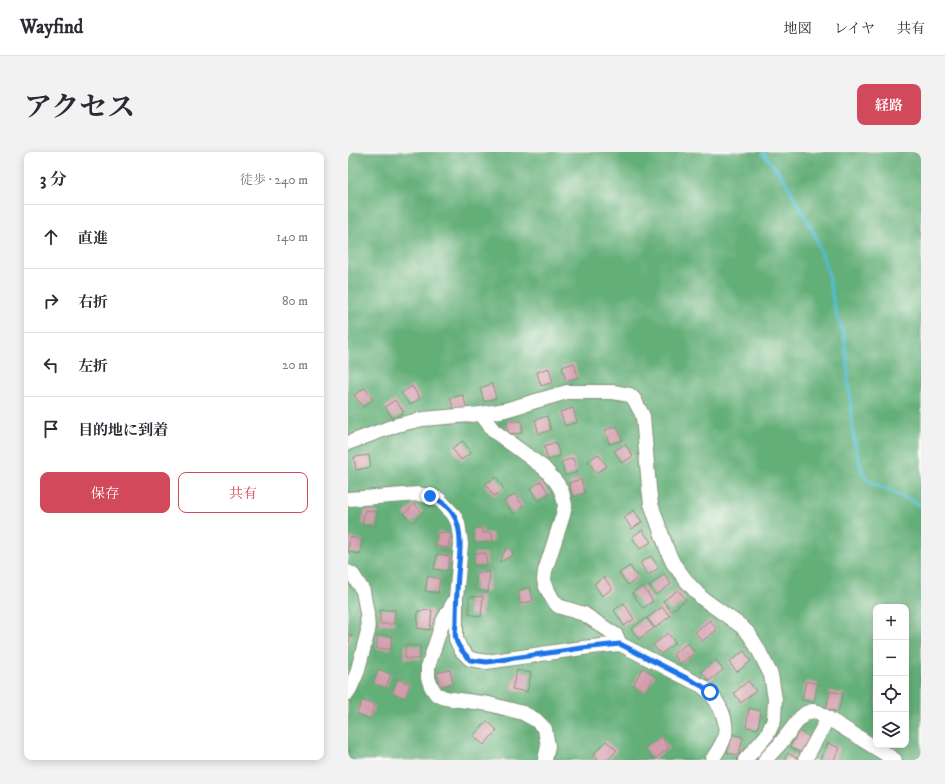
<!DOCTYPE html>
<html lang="ja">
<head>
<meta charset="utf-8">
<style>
	body { margin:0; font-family:"IM FELL DW Pica","Noto Serif JP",serif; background:#f2f2f3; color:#2b2b33 }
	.controls { position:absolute; right:12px; bottom:12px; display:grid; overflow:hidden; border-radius:8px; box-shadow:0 2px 10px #0003 }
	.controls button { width:36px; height:36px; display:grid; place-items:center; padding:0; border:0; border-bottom:1px solid #e1e1e2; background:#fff; color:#2b2b33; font:20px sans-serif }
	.stop { position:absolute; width:12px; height:12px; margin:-9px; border:3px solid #1a73e8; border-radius:50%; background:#fff }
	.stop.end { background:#1a73e8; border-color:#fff; box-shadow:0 1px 4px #0008 }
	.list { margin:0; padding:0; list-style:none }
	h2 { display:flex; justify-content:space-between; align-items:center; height:52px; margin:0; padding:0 16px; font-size:17px }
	h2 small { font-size:13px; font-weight:400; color:#7c7c81 }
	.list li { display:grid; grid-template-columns:26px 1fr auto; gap:12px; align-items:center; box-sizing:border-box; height:64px; padding:0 16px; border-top:1px solid #e1e1e2 }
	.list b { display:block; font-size:15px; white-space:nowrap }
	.list em { font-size:13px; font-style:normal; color:#7c7c81 }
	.actions { display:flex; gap:8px; padding:12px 16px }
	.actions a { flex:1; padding:9px 0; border:1px solid #d1495b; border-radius:8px; text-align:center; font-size:14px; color:#d1495b }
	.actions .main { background:#d1495b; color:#fff }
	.icon { flex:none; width:22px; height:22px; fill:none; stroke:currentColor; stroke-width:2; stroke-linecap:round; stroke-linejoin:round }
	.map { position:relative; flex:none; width:573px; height:608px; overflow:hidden; border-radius:8px }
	header { display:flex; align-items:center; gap:24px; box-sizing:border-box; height:56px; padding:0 20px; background:#fff; border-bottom:1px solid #e1e1e2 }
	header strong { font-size:19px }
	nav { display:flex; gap:22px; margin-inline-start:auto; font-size:14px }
	.intro { display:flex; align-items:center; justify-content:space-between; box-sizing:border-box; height:96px; padding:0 24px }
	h1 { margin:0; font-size:28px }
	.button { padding:10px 18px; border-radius:8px; background:#d1495b; color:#fff; font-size:14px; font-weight:700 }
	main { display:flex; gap:24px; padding:0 24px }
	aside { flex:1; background:#fff; border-radius:8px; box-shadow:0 2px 10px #0003 }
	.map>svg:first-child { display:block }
	.forest { fill:#64af78; stroke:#427656; fill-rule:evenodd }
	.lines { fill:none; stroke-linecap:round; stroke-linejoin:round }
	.stream { stroke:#52bdce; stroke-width:3.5 }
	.building { fill:#d49cad }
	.minor-casing { stroke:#87907c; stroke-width:16 }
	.minor { stroke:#fff; stroke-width:14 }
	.route { stroke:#1a73e8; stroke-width:5 }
</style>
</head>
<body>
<header>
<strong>Wayfind</strong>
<nav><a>地図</a><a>レイヤ</a><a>共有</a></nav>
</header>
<div class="intro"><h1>アクセス</h1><a class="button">経路</a></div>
<main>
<aside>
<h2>3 分<small>徒歩 · 240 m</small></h2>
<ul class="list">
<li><svg class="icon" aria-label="ahead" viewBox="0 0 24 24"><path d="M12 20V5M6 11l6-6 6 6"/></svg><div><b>直進</b></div><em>140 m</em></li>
<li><svg class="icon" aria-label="right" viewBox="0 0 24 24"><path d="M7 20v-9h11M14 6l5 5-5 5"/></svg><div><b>右折</b></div><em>80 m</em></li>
<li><svg class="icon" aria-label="left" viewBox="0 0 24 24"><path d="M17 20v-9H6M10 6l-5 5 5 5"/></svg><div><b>左折</b></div><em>20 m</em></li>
<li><svg class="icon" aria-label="arrive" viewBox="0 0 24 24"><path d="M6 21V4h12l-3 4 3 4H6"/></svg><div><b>目的地に到着</b></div></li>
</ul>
<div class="actions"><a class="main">保存</a><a>共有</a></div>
</aside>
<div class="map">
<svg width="573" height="608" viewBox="0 0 573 608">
	<rect width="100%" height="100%" fill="#fdfcf7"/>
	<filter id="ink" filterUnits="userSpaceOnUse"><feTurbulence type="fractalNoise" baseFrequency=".025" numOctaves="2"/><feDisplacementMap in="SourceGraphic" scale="8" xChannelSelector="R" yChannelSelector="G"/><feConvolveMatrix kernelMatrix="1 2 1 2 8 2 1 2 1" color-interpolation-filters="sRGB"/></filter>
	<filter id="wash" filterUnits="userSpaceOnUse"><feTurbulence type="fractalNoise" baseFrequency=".012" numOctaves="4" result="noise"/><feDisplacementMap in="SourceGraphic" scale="16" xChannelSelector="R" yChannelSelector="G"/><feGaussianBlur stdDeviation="0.9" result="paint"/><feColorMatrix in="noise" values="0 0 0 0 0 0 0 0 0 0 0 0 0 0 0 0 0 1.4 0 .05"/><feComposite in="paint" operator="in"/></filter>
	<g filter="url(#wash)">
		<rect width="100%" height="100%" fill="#efe3c5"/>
		<!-- forest -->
		<path class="forest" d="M0,0H573V608H0ZM528,455H558V593H528Z"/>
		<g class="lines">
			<!-- stream -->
			<polyline class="stream" points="414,0 435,25 466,81 480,120 487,158 496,183 499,210 504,270 506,288 513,316 518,326 526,332 565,349 573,355"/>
		</g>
		<g id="blocks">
			<!-- building -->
			<g class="building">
				<polygon points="226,211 230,225 218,229 214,215"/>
				<polygon points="201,216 205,230 193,234 189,220"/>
				<polygon points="144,232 148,246 136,250 132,236"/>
				<polygon points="64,234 72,246 62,253 53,241"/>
				<polygon points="17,236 25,248 15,255 6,243"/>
				<polygon points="115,243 119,257 107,260 102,246"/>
				<polygon points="47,248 56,260 45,267 37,255"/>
				<polygon points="225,256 229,270 217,274 212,260"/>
				<polygon points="199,264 203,278 191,282 187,268"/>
				<polygon points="159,269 174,269 174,281 159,282"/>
				<polygon points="269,274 274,288 261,292 257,278"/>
				<polygon points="115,289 123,301 113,308 104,296"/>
				<polygon points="208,290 212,304 200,308 196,294"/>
				<polygon points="277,292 285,304 274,311 266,299"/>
				<polygon points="250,302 259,314 248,321 240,309"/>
				<polygon points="21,303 23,315 8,318 6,305"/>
				<polygon points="225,306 229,320 217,324 213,310"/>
				<polygon points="148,325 156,337 146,344 137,332"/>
				<polygon points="233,327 237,341 225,345 221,331"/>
				<polygon points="193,329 201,342 190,349 182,337"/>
				<polygon points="167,342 175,354 165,362 156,349"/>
				<polygon points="66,352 75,361 64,371 56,362"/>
				<polygon points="17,358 30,360 27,375 14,372"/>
				<polygon points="286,358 294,370 284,377 276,365"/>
				<polygon points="134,376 135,381 144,381 145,390 126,391 125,377"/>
				<polygon points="294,378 303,390 292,397 284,385"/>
				<polygon points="90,380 103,382 100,396 87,394"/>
				<polygon points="2,385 15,388 12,402 0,400"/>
				<polygon points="159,395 165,400 164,404 151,410"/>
				<polygon points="126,401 138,401 139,413 126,414"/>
				<polygon points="89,402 102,404 99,419 86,417"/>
				<polygon points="303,404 311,416 300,423 292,411"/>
				<polygon points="282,414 290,426 280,433 271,421"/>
				<polygon points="142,420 140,440 127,438 128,421"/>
				<polygon points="316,422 323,432 308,443 301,434"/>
				<polygon points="80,424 92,427 90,441 77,439"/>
				<polygon points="256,425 264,437 254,444 246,432"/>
				<polygon points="295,434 305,449 295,456 284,441"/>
				<polygon points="182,435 185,449 172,452 170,438"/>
				<polygon points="330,438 338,448 323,459 315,449"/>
				<polygon points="135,444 133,465 121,462 121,445"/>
				<polygon points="276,451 286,467 276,474 266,458"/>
				<polygon points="314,455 322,464 307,476 299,466"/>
				<polygon points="32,458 47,458 46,472 32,472"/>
				<polygon points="84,458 82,478 69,476 70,459"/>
				<polygon points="298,466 306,476 291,487 283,477"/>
				<polygon points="362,468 369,478 354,489 347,480"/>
				<polygon points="320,481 327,491 313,502 305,493"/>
				<polygon points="0,482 4,483 0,493"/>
				<polygon points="29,483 44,484 43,497 29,497"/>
				<polygon points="340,491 347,501 332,512 325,502"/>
				<polygon points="57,493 72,494 72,507 57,507"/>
				<polygon points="396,499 403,509 389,520 381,510"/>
				<polygon points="368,508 375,518 361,529 353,519"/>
				<polygon points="295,516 307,524 297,540 285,533"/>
				<polygon points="30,517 43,522 38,536 25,531"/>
				<polygon points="102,518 105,531 91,535 87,521"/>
				<polygon points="169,518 183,521 179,540 164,537"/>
				<polygon points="49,527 62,532 57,546 44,541"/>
				<polygon points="400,529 408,539 393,551 386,541"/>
				<polygon points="458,529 470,532 466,550 454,548"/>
				<polygon points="482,539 495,542 490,560 478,557"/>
				<polygon points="14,548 27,553 22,567 9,562"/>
				<polygon points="401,556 413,559 410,577 398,575"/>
				<polygon points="139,569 149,578 136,593 125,584"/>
				<polygon points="451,579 462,585 453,601 442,595"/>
				<polygon points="383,582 395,585 391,603 379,601"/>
				<polygon points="313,584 321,596 305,608 297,596"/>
				<polygon points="258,589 269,598 260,608 250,608 245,603"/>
				<polygon points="480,591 492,596 486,608 474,608 472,607"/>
				<polygon points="440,601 452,608 436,608"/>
			</g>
		</g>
	</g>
	<g filter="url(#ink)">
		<use href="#blocks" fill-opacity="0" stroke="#87907c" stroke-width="1"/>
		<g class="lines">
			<defs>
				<g id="minor">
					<polyline points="133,262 146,279 196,316 209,331 214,340 217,353 215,363 197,419 196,428 198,435 205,448 210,454 236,462 268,483 272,492"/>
					<polyline points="0,291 49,273 75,267 133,262 157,258 219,240 265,240 282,243 286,247 295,264 301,336 303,352 320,400 325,411 340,431 354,446 393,474 401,482 409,495 423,523 427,547 426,568 419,583 397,608"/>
					<path d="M0,347L71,342L91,347L106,363L110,371L113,392L108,446V487L113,498L122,507L139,510L234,496L272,492L354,534C368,544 380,565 377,583C375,592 369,600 364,608"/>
					<polyline points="0,420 5,423 15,439 19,461 20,479 9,521 0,541"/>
					<polyline points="107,448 95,469 80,515 80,526 83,534 88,542 97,546 141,552 175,561 188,568 197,577 200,594 197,608"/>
					<polyline points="417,608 432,592 452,566 458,561 464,559 470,560 547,608"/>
					<polyline points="457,608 480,566"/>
				</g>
			</defs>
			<!-- minor casing -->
			<use href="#minor" class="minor-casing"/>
			<!-- minor -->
			<use href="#minor" class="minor"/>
		</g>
	</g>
	<g class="lines" filter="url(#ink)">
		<!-- route -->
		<path class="route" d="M82,344C118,358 113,390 110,423C109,438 108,453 108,469C108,474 106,482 108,487C109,495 117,502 122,508L139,510L234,496L272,492L354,534L362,540"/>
	</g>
</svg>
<div class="controls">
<button>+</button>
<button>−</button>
<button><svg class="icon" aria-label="locate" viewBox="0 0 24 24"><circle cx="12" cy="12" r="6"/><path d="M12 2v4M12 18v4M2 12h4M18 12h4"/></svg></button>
<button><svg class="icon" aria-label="layers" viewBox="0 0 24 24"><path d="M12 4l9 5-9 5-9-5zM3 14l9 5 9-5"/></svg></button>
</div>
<div class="stop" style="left:362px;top:540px"></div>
<div class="stop end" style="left:82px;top:344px"></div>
</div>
</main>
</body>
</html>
